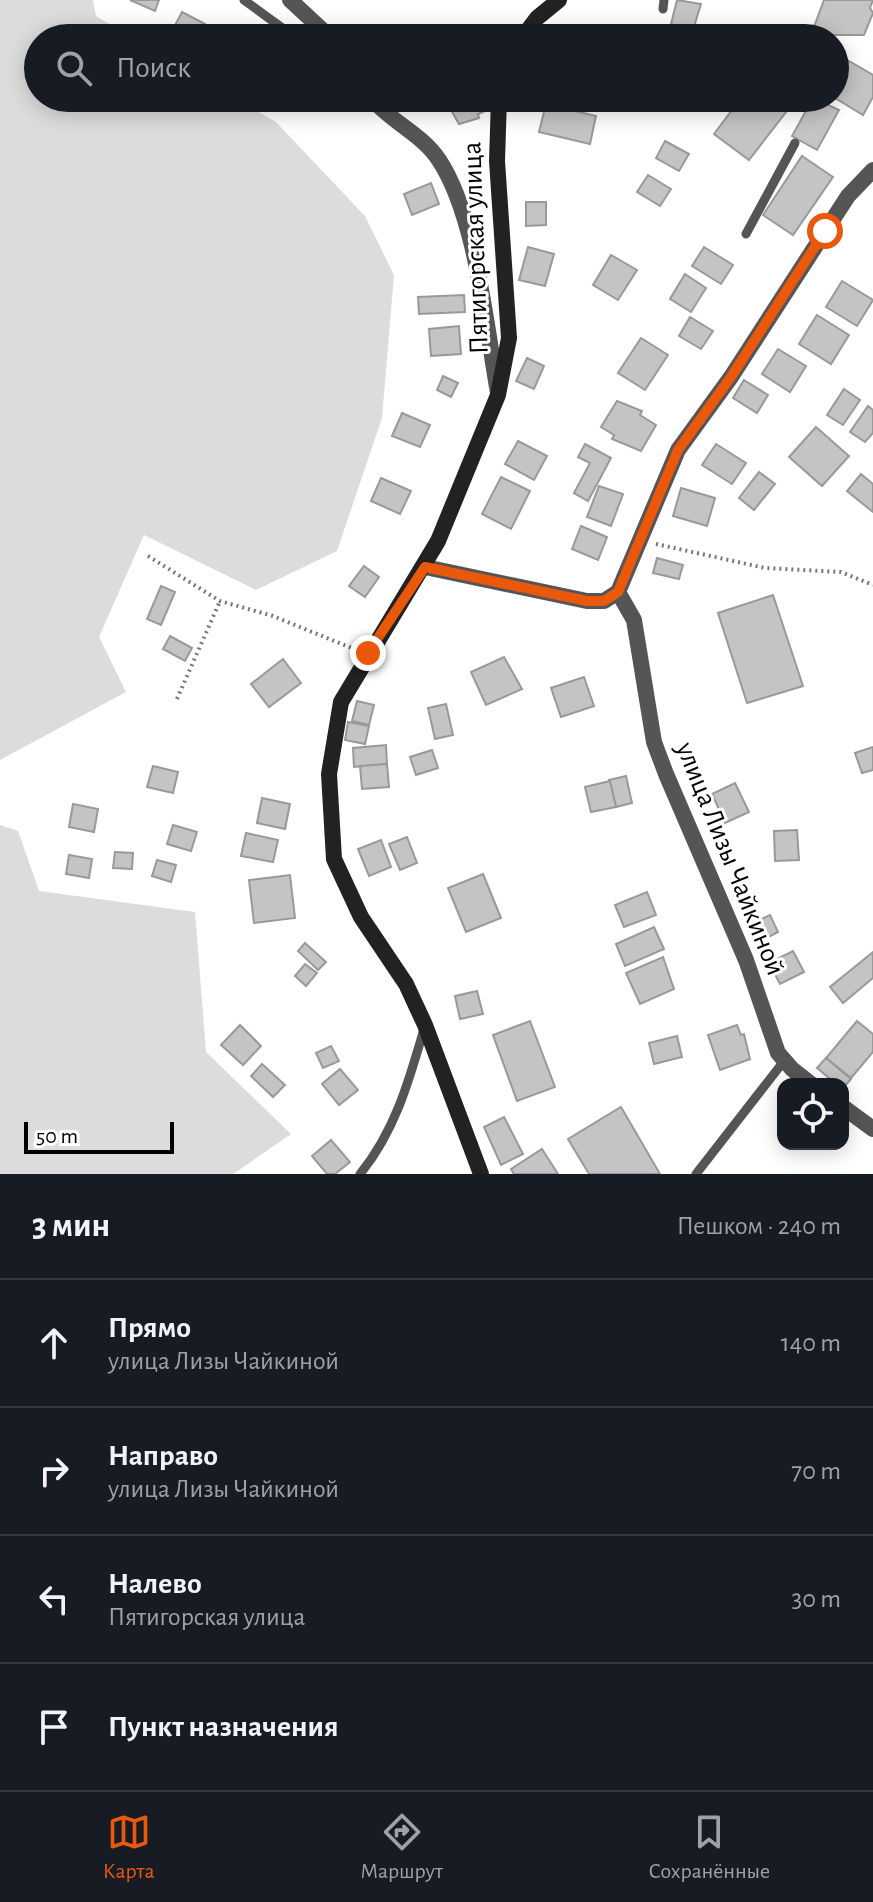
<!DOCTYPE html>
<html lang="ru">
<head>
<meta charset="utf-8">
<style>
	body { margin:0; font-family:"Alegreya Sans",sans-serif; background:#242831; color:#f1f3f6 }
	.controls { position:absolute; right:24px; bottom:24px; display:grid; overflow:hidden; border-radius:16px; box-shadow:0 4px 20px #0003 }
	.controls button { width:72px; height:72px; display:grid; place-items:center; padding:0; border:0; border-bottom:2px solid #363941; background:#171b24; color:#f1f3f6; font:40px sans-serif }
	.scale { position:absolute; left:24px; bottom:20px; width:150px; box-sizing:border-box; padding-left:8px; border:4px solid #000; border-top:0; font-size:22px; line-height:28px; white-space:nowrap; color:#000; -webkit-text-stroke:6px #fff; paint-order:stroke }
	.stop { position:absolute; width:24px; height:24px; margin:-18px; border:6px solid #ea580c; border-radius:50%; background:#fff }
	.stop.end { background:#ea580c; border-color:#fff; box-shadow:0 2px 8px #0008 }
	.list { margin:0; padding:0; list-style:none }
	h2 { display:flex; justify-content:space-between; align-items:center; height:104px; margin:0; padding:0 32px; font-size:34px }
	h2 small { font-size:26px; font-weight:400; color:#9ea1a6 }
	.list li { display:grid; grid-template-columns:52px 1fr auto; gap:24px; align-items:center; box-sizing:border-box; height:128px; padding:0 32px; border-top:2px solid #363941 }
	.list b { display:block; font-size:30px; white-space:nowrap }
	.list p { margin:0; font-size:26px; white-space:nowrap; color:#9ea1a6 }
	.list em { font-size:26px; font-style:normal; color:#9ea1a6 }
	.icon { flex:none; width:44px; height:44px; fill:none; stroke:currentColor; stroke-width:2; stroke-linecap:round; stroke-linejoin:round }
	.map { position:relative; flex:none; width:873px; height:1174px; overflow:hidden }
	.search { position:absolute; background:#171b24; box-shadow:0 4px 20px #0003; left:24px; right:24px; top:24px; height:88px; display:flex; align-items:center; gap:20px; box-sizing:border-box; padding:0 28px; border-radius:44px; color:#9ea1a6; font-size:30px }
	.sheet { height:616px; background:#171b24 }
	nav { display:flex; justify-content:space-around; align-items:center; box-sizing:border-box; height:112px; border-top:2px solid #363941; background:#171b24; font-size:22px; color:#9ea1a6 }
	nav a { display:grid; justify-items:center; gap:4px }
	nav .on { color:#ea580c }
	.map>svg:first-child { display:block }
	.green { fill:#dcdcdc }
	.building { fill:#c4c4c4; stroke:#999; stroke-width:2 }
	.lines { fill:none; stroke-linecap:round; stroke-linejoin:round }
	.path { stroke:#777; stroke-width:4; stroke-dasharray:2 4; stroke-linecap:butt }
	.lane { stroke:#555; stroke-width:9 }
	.street { stroke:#555; stroke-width:16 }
	.secondary { stroke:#222; stroke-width:16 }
	.route { stroke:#ea580c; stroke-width:10 }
	.labels { text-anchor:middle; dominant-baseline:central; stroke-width:6; stroke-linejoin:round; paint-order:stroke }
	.street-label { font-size:28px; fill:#000; stroke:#fff }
</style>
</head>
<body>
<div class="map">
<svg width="873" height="1174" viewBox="0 0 873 1174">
	<rect width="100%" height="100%" fill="#fff"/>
	<!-- green -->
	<g class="green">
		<polygon points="0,0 93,0 96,16 133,38 38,38 38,98 234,98 276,122 365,216 394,275 382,418 337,551 256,590 144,535 99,637 126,692 0,760"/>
		<polygon points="0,825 18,831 39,891 195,912 206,1052 291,1134 233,1174 0,1174"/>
	</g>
	<!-- building -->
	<g class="building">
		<polygon points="130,0 159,0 155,11"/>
		<polygon points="677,0 701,4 693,30 671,24"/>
		<polygon points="824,0 873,0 870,8 873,13 864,35 811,35"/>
		<polygon points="182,12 205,24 197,38 170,35"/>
		<polygon points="849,61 873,75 873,97 863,115 835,98 835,84"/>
		<polygon points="440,98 485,98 477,102 483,112 478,114 479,118 459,124 447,103 443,104"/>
		<polygon points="741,98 797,98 749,160 714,134"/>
		<polygon points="813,98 839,110 817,150 792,136"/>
		<polygon points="546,104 596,116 590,144 539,132"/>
		<polygon points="665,141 689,154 679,171 656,158"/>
		<polygon points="802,156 833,177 793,235 763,215"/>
		<polygon points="648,175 671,189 660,206 637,192"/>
		<polygon points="431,183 439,204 412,215 404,194"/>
		<polygon points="526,202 546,202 546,225 526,226"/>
		<polygon points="528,247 554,254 545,286 519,280"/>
		<polygon points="704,247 733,265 721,284 692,266"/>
		<polygon points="611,255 637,270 618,300 593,285"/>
		<polygon points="685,274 706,288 691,312 670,299"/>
		<polygon points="842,281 873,300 857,326 826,307"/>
		<polygon points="464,295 465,312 419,314 418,297"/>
		<polygon points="817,315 849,335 831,364 799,344"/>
		<polygon points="690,317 713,331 701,349 679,336"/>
		<polygon points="459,326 461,354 431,356 429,329"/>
		<polygon points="641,338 668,355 645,390 618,373"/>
		<polygon points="778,349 806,366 790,392 762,374"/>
		<polygon points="527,358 544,366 534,389 516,381"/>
		<polygon points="443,376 458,383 451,397 437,390"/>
		<polygon points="744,380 768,395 757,413 733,398"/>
		<polygon points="844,389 860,400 843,425 827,415"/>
		<polygon points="617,401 642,411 640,415 656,425 641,451 612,439 614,435 601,427"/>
		<polygon points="868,406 873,410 873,433 865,442 850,432"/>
		<polygon points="402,413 430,425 420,447 392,436"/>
		<polygon points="816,427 849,456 822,486 789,457"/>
		<polygon points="518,441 547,456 534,480 505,464"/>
		<polygon points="585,444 611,458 588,501 574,493 590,463 578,457"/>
		<polygon points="716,444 746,463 732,484 702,465"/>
		<polygon points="759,472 775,484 754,510 739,498"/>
		<polygon points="861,474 873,484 873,512 847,491"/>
		<polygon points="501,477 530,491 511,529 482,514"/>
		<polygon points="381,478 411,491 400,514 371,501"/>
		<polygon points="599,486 623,494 611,526 587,517"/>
		<polygon points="681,488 715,498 707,526 673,516"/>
		<polygon points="581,526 607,537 598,560 572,549"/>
		<polygon points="657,558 683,565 679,579 653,573"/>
		<polygon points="364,566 379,577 365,597 349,586"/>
		<polygon points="161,586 175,592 161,625 147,619"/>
		<polygon points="773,595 803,686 747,703 718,613"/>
		<polygon points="170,636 192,648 185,661 163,649"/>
		<polygon points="504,657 522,689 486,705 471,672"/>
		<polygon points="283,659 301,683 269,707 251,684"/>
		<polygon points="584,677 594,706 561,717 551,688"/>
		<polygon points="357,701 374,705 369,725 352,721"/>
		<polygon points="446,704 453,735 435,739 428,708"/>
		<polygon points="348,722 369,726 365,744 345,740"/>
		<polygon points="386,745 387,764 354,767 353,748"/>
		<polygon points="873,747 873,770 862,773 855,753"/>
		<polygon points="432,750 438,768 416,775 410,757"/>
		<polygon points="387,764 389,787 362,789 360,766"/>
		<polygon points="153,766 178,772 173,793 147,787"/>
		<polygon points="626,776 632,803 616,807 609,780"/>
		<polygon points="610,781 616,807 591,812 585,787"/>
		<polygon points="735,783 749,812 725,823 712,794"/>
		<polygon points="262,798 290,804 285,829 257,823"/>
		<polygon points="73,804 98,809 94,832 69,827"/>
		<polygon points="173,825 197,832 191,851 167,844"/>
		<polygon points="797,830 799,860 775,861 774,831"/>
		<polygon points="246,833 278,840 273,862 241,856"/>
		<polygon points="407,837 417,863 400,870 389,844"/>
		<polygon points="381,840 391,867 369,876 358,849"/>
		<polygon points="115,852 133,853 132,869 113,868"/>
		<polygon points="69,855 92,859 89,878 66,874"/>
		<polygon points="157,860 176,865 171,882 152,876"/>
		<polygon points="483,874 501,918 466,932 448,888"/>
		<polygon points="290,875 295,918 254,923 249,880"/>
		<polygon points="647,892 656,915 624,927 615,905"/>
		<polygon points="770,915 778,932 759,942 751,924"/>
		<polygon points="654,927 664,949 625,966 616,944"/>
		<polygon points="305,943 326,962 318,970 298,951"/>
		<polygon points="793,951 804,972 780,984 769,963"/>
		<polygon points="873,952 873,978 843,1003 830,987"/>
		<polygon points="663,957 674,989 640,1004 626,973"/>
		<polygon points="305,964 317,973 306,986 295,976"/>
		<polygon points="477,991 483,1014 460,1019 455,996"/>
		<polygon points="530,1021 555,1087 517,1101 493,1035"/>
		<polygon points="857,1021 873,1034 873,1052 851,1078 826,1058"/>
		<polygon points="240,1025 261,1046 243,1065 221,1045"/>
		<polygon points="737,1025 741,1035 744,1034 750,1059 720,1070 708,1035"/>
		<polygon points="677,1036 682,1057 654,1064 649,1043"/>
		<polygon points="331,1046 339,1061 323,1068 316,1053"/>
		<polygon points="826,1058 851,1079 843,1088 843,1084 836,1084 817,1068"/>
		<polygon points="262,1064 285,1085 273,1097 251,1076"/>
		<polygon points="340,1069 358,1090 339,1105 322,1084"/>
		<polygon points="621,1107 660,1174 589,1174 568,1139"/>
		<polygon points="504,1117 523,1154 501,1165 484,1127"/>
		<polygon points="331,1140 350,1162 335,1174 327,1174 312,1156"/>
		<polygon points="542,1149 558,1174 514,1174 511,1169"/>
	</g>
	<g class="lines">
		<!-- path -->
		<g class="path">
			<polyline points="656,544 765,568 841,572 873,585"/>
			<polyline points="148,556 220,601 273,616 354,649"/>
			<polyline points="177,699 220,601"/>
		</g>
		<!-- lane -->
		<g class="lane">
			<polyline points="244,0 296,38"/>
			<polyline points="663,9 664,0"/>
			<polyline points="746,234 795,143"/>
			<path d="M360,1174C395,1131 409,1081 424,1029"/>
			<polyline points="696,1174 784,1061"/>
		</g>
		<!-- street -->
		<g class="street">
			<polyline points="290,0 331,38"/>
			<path d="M371,98C391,122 422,134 439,160C476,216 486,326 498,393"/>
			<polyline points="425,567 587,601 604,601 618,592 678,450 731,377 848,196 873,170"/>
			<polyline points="618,592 634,620 654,742 666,774 746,960 778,1053 792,1069 811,1084"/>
			<polyline points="843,1107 873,1129"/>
		</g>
		<!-- secondary -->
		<g class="secondary">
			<polyline points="522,38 537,18 559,0"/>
			<polyline points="481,1174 425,1025 406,984 361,917 334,859 329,774 341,702 438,541 498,395 509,338 497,161 499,98"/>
		</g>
	</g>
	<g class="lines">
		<!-- route -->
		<polyline class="route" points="368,653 425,567 587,601 604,601 618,592 678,450 731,377 825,231"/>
	</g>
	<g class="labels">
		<!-- street labels -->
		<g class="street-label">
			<text transform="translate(476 248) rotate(-92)">Пятигорская улица</text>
			<text transform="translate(730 859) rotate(68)">улица Лизы Чайкиной</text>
		</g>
	</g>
</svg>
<div class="controls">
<button><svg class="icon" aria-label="locate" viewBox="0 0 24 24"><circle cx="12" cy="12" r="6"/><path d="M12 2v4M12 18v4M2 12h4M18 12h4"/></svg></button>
</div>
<div class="scale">50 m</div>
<div class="stop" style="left:825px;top:231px"></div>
<div class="stop end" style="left:368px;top:653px"></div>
<div class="search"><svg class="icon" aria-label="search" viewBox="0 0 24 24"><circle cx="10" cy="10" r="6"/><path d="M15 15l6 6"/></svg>Поиск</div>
</div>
<section class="sheet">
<h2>3 мин<small>Пешком · 240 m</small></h2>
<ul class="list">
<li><svg class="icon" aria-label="ahead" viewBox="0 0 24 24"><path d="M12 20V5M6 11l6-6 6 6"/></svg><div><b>Прямо</b><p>улица Лизы Чайкиной</p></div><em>140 m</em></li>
<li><svg class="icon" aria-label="right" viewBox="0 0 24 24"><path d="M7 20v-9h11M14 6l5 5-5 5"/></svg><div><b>Направо</b><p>улица Лизы Чайкиной</p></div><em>70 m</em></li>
<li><svg class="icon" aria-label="left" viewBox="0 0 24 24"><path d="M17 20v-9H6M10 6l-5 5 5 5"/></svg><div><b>Налево</b><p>Пятигорская улица</p></div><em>30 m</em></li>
<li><svg class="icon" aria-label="arrive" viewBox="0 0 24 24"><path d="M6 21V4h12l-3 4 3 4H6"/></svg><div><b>Пункт назначения</b></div></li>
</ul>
</section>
<nav>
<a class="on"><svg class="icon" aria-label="map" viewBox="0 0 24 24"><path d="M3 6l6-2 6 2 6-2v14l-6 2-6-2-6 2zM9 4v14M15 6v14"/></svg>Карта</a>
<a><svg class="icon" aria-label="directions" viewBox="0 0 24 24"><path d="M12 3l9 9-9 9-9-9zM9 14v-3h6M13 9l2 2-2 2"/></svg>Маршрут</a>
<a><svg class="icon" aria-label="saved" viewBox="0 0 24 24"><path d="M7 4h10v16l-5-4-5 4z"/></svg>Сохранённые</a>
</nav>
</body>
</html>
